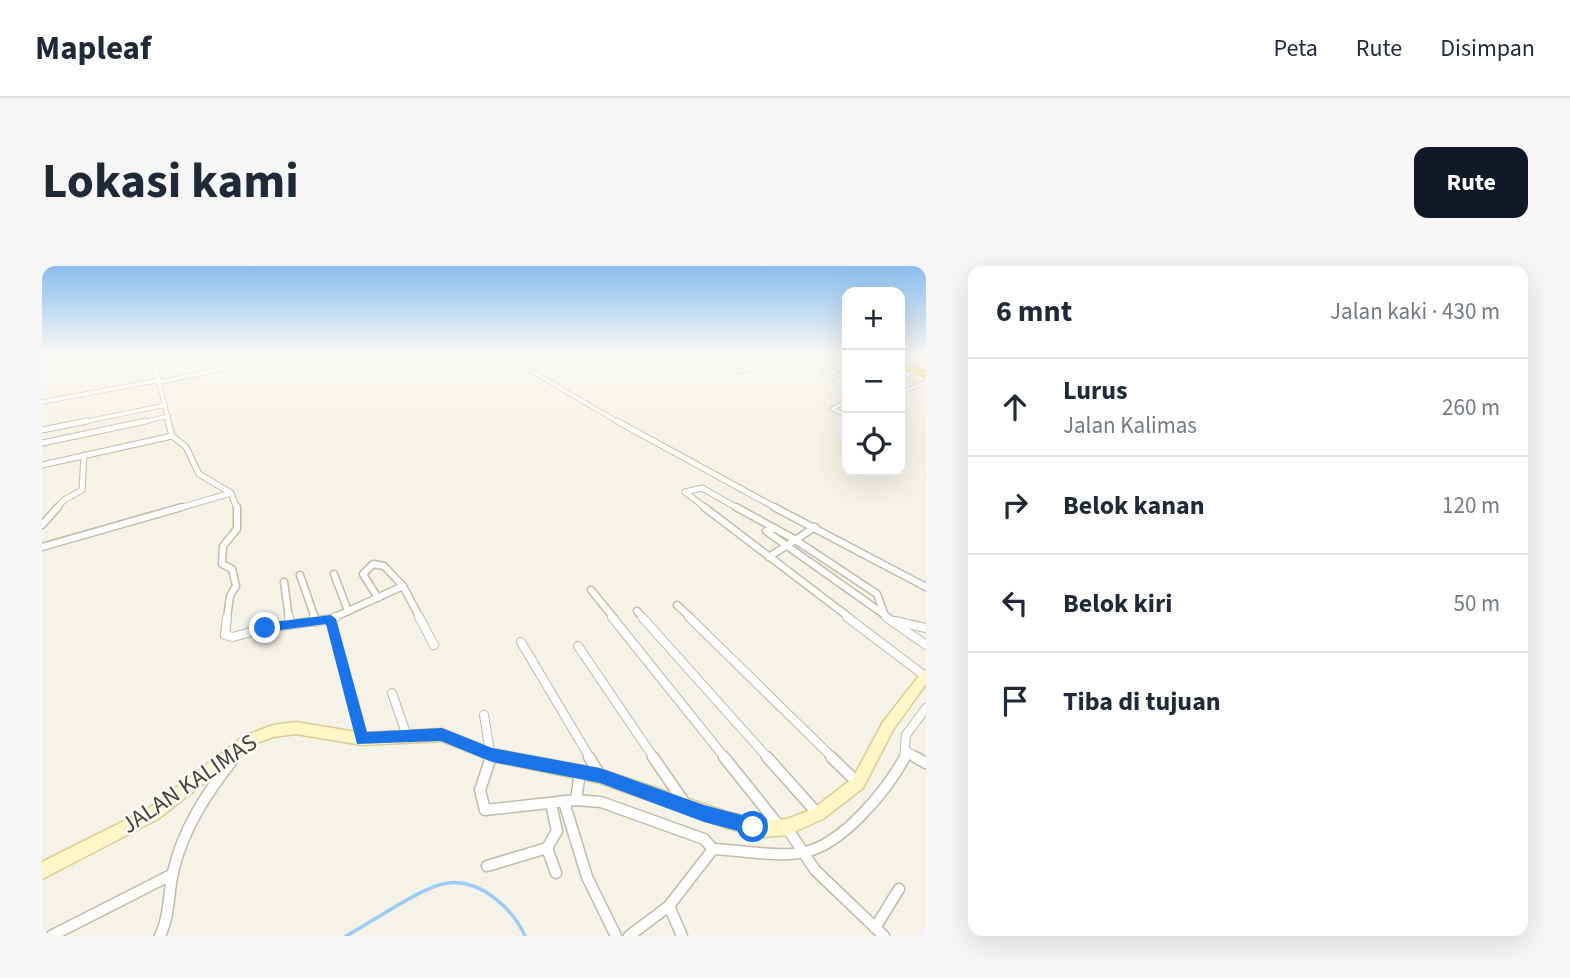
<!DOCTYPE html>
<html lang="id">
<head>
<meta charset="utf-8">
<style>
	body { margin:0; font-family:"Source Sans 3",sans-serif; background:#f6f6f7; color:#1f2937 }
	.controls { position:absolute; right:21px; top:21px; display:grid; overflow:hidden; border-radius:14px; box-shadow:0 7px 28px #0002 }
	.controls button { width:63px; height:63px; display:grid; place-items:center; padding:0; border:0; border-bottom:2px solid #e0e1e3; background:#fff; color:#1f2937; font:35px sans-serif }
	.stop { position:absolute; width:21px; height:21px; margin:-16px; border:5px solid #1a73e8; border-radius:50%; background:#fff }
	.stop.end { background:#1a73e8; border-color:#fff; box-shadow:0 2px 7px #0008 }
	.list { margin:0; padding:0; list-style:none }
	h2 { display:flex; justify-content:space-between; align-items:center; height:91px; margin:0; padding:0 28px; font-size:30px }
	h2 small { font-size:23px; font-weight:400; color:#747a83 }
	.list li { display:grid; grid-template-columns:46px 1fr auto; gap:21px; align-items:center; box-sizing:border-box; height:98px; padding:0 28px; border-top:2px solid #e0e1e3 }
	.list b { display:block; font-size:26px; white-space:nowrap }
	.list p { margin:0; font-size:23px; white-space:nowrap; color:#747a83 }
	.list em { font-size:23px; font-style:normal; color:#747a83 }
	.icon { flex:none; width:38px; height:38px; fill:none; stroke:currentColor; stroke-width:2; stroke-linecap:round; stroke-linejoin:round }
	.map { position:relative; flex:none; width:884px; height:670px; overflow:hidden; border-radius:14px }
	header { display:flex; align-items:center; gap:42px; box-sizing:border-box; height:98px; padding:0 35px; background:#fff; border-bottom:2px solid #e0e1e3 }
	header strong { font-size:33px }
	nav { display:flex; gap:38px; margin-inline-start:auto; font-size:24px }
	.intro { display:flex; align-items:center; justify-content:space-between; box-sizing:border-box; height:168px; padding:0 42px }
	h1 { margin:0; font-size:49px }
	.button { padding:18px 32px; border-radius:14px; background:#111827; color:#fff; font-size:24px; font-weight:700 }
	main { display:flex; gap:42px; padding:0 42px }
	aside { flex:1; background:#fff; border-radius:14px; box-shadow:0 7px 28px #0002 }
	.map>svg:first-child { display:block }
	.lines { fill:none; stroke-linecap:round; stroke-linejoin:round }
	.stream { stroke:#9dcbf8; stroke-width:3.5 }
	.street-far4-casing { stroke:#c2bba8; stroke-width:5 }
	.street-far3-casing { stroke:#c2bba8; stroke-width:7 }
	.street-far2-casing { stroke:#c2bba8; stroke-width:9 }
	.street-far1-casing { stroke:#c2bba8; stroke-width:10 }
	.street-casing { stroke:#c2bba8; stroke-width:13 }
	.secondary-casing { stroke:#dacd92; stroke-width:3 }
	.highway-casing { stroke:#efb727; stroke-width:3 }
	.street-far4 { stroke:#fff; stroke-width:3.5 }
	.street-far3 { stroke:#fff; stroke-width:5 }
	.street-far2 { stroke:#fff; stroke-width:6 }
	.street-far1 { stroke:#fff; stroke-width:8 }
	.street { stroke:#fff; stroke-width:10 }
	.secondary { fill:#fff6c7; fill-rule:evenodd }
	.highway { fill:#ffda68; fill-rule:evenodd }
	.route { fill:#1a73e8 }
	.labels { text-anchor:middle; dominant-baseline:central; stroke-width:5; stroke-linejoin:round; paint-order:stroke }
	.near-street-label { font-size:24px; fill:#494335; stroke:#fff }
</style>
</head>
<body>
<header>
<strong>Mapleaf</strong>
<nav><a>Peta</a><a>Rute</a><a>Disimpan</a></nav>
</header>
<div class="intro"><h1>Lokasi kami</h1><a class="button">Rute</a></div>
<main>
<div class="map">
<svg width="884" height="670" viewBox="0 0 884 670">
	<rect width="100%" height="100%" fill="#f5f2e7"/>
	<g class="lines">
		<!-- stream -->
		<path class="stream" d="M304,670C329,657 380,620 406,617C439,613 471,643 483,670"/>
		<defs>
			<g id="street-far4">
				<polyline points="110,88 127,157"/>
				<polyline points="460,88 578,157"/>
				<polyline points="112,95 144,90"/>
				<polyline points="413,100 457,88"/>
				<polyline points="684,100 732,88"/>
				<polyline points="696,106 758,88"/>
				<polyline points="789,112 805,105"/>
				<polyline points="858,112 874,105"/>
				<polyline points="119,116 247,88"/>
				<polyline points="858,127 884,116"/>
				<polyline points="805,135 790,143 805,149"/>
				<polyline points="0,136 118,114"/>
				<polyline points="36,157 124,139"/>
				<polyline points="96,157 127,150"/>
			</g>
			<g id="street-far3">
				<polyline points="575,155 736,243"/>
				<polyline points="0,164 45,155"/>
				<polyline points="130,170 144,181 157,208 189,227 134,243"/>
				<polyline points="0,177 104,155"/>
				<polyline points="0,199 130,170 126,155"/>
				<polyline points="189,227 195,243"/>
				<polyline points="14,243 22,234 40,224 42,189"/>
				<polyline points="665,243 643,226 660,222 697,243"/>
			</g>
			<g id="street-far2">
				<polyline points="662,241 808,352"/>
				<polyline points="694,241 752,273 835,328 843,350"/>
				<polyline points="732,241 884,321"/>
				<polyline points="0,259 16,241"/>
				<polyline points="733,262 724,265 847,352"/>
				<polyline points="0,281 140,241"/>
				<polyline points="727,291 773,261"/>
				<polyline points="292,308 306,345"/>
				<polyline points="258,309 273,352"/>
				<polyline points="242,316 247,352"/>
				<polyline points="549,324 572,352"/>
				<polyline points="336,332 321,308 331,298 342,300 361,320"/>
				<polyline points="635,339 649,352"/>
				<polyline points="595,345 601,352"/>
				<polyline points="185,352 188,330 194,320 190,303 180,298 181,280 195,263 195,241"/>
				<polyline points="291,352 361,320 378,352"/>
			</g>
			<g id="street-far1">
				<polyline points="185,351 183,369 191,371 223,362 289,353 320,473"/>
				<polyline points="247,351 248,359"/>
				<polyline points="272,351 274,356"/>
				<polyline points="377,351 392,379"/>
				<polyline points="570,351 683,492"/>
				<polyline points="600,351 726,492"/>
				<polyline points="647,351 791,492"/>
				<polyline points="805,351 883,410"/>
				<polyline points="844,351 884,379"/>
				<polyline points="289,353 294,351"/>
				<polyline points="853,355 884,362"/>
				<polyline points="479,376 548,492"/>
				<polyline points="536,380 612,492"/>
				<polyline points="350,427 365,470"/>
				<polyline points="442,449 449,492"/>
				<polyline points="864,485 876,492"/>
				<polyline points="191,492 193,490"/>
				<polyline points="862,492 864,469 884,442"/>
			</g>
			<g id="street">
				<polyline points="449,491 438,524 443,544 534,534 559,536 662,573 671,583"/>
				<polyline points="547,491 558,509"/>
				<polyline points="611,491 642,536"/>
				<polyline points="682,491 738,561"/>
				<polyline points="725,491 776,548"/>
				<polyline points="789,491 816,517"/>
				<polyline points="873,491 884,497"/>
				<polyline points="534,534 538,506"/>
				<polyline points="522,536 545,611 574,670"/>
				<polyline points="745,562 773,604 842,670"/>
				<polyline points="505,582 514,607"/>
				<polyline points="445,600 505,582 515,565 509,538"/>
				<polyline points="627,640 640,670"/>
				<polyline points="833,662 857,623"/>
				<polyline points="9,670 131,608"/>
				<path d="M118,670C128,649 126,628 131,606C141,562 166,525 193,491"/>
				<path d="M587,670L627,640L671,583C697,584 739,592 763,586C801,578 845,524 863,491"/>
			</g>
			<polygon id="secondary" points="884,404 884,418 851,464 821,522 781,553 745,569 722,571 685,562 558,517 450,495 400,475 320,479 254,468 231,471 212,478 116,553 0,613 0,596 106,543 202,470 231,459 254,456 320,467 400,463 450,483 558,503 685,546 722,555 745,553 771,543 811,512 841,456 880,406"/>
			<polygon id="highway" points="858,97 884,106 884,111 858,101"/>
		</defs>
		<!-- street-far4 casing -->
		<use href="#street-far4" class="street-far4-casing"/>
		<!-- street-far3 casing -->
		<use href="#street-far3" class="street-far3-casing"/>
		<!-- street-far2 casing -->
		<use href="#street-far2" class="street-far2-casing"/>
		<!-- street-far1 casing -->
		<use href="#street-far1" class="street-far1-casing"/>
		<!-- street casing -->
		<use href="#street" class="street-casing"/>
		<!-- secondary casing -->
		<use href="#secondary" class="secondary-casing"/>
		<!-- highway casing -->
		<use href="#highway" class="highway-casing"/>
		<!-- street-far4 -->
		<use href="#street-far4" class="street-far4"/>
		<!-- street-far3 -->
		<use href="#street-far3" class="street-far3"/>
		<!-- street-far2 -->
		<use href="#street-far2" class="street-far2"/>
		<!-- street-far1 -->
		<use href="#street-far1" class="street-far1"/>
		<!-- street -->
		<use href="#street" class="street"/>
		<!-- secondary -->
		<use href="#secondary" class="secondary"/>
		<!-- highway -->
		<use href="#highway" class="highway"/>
	</g>
	<!-- sky -->
	<linearGradient id="sky" x2="0" y2="1"><stop stop-color="#8abdee"/><stop offset="0.48" stop-color="#faf9f4"/><stop offset="1" stop-color="#faf9f4" stop-opacity="0"/></linearGradient>
	<rect width="884" height="182" fill="url(#sky)"/>
	<!-- route -->
	<polygon class="route" points="289,349 294,353 325,466 400,462 450,482 558,502 662,539 711,552 720,561 717,567 711,569 662,556 558,517 450,496 399,475 315,478 284,358 223,366 217,362 223,357"/>
	<g class="labels">
		<!-- near-street labels -->
		<g class="near-street-label">
			<text transform="translate(147 518) rotate(-34)">JALAN KALIMAS</text>
		</g>
	</g>
</svg>
<div class="controls">
<button>+</button>
<button>−</button>
<button><svg class="icon" aria-label="locate" viewBox="0 0 24 24"><circle cx="12" cy="12" r="6"/><path d="M12 2v4M12 18v4M2 12h4M18 12h4"/></svg></button>
</div>
<div class="stop" style="left:711px;top:561px"></div>
<div class="stop end" style="left:223px;top:362px"></div>
</div>
<aside>
<h2>6 mnt<small>Jalan kaki · 430 m</small></h2>
<ul class="list">
<li><svg class="icon" aria-label="ahead" viewBox="0 0 24 24"><path d="M12 20V5M6 11l6-6 6 6"/></svg><div><b>Lurus</b><p>Jalan Kalimas</p></div><em>260 m</em></li>
<li><svg class="icon" aria-label="right" viewBox="0 0 24 24"><path d="M7 20v-9h11M14 6l5 5-5 5"/></svg><div><b>Belok kanan</b></div><em>120 m</em></li>
<li><svg class="icon" aria-label="left" viewBox="0 0 24 24"><path d="M17 20v-9H6M10 6l-5 5 5 5"/></svg><div><b>Belok kiri</b></div><em>50 m</em></li>
<li><svg class="icon" aria-label="arrive" viewBox="0 0 24 24"><path d="M6 21V4h12l-3 4 3 4H6"/></svg><div><b>Tiba di tujuan</b></div></li>
</ul>
</aside>
</main>
</body>
</html>
